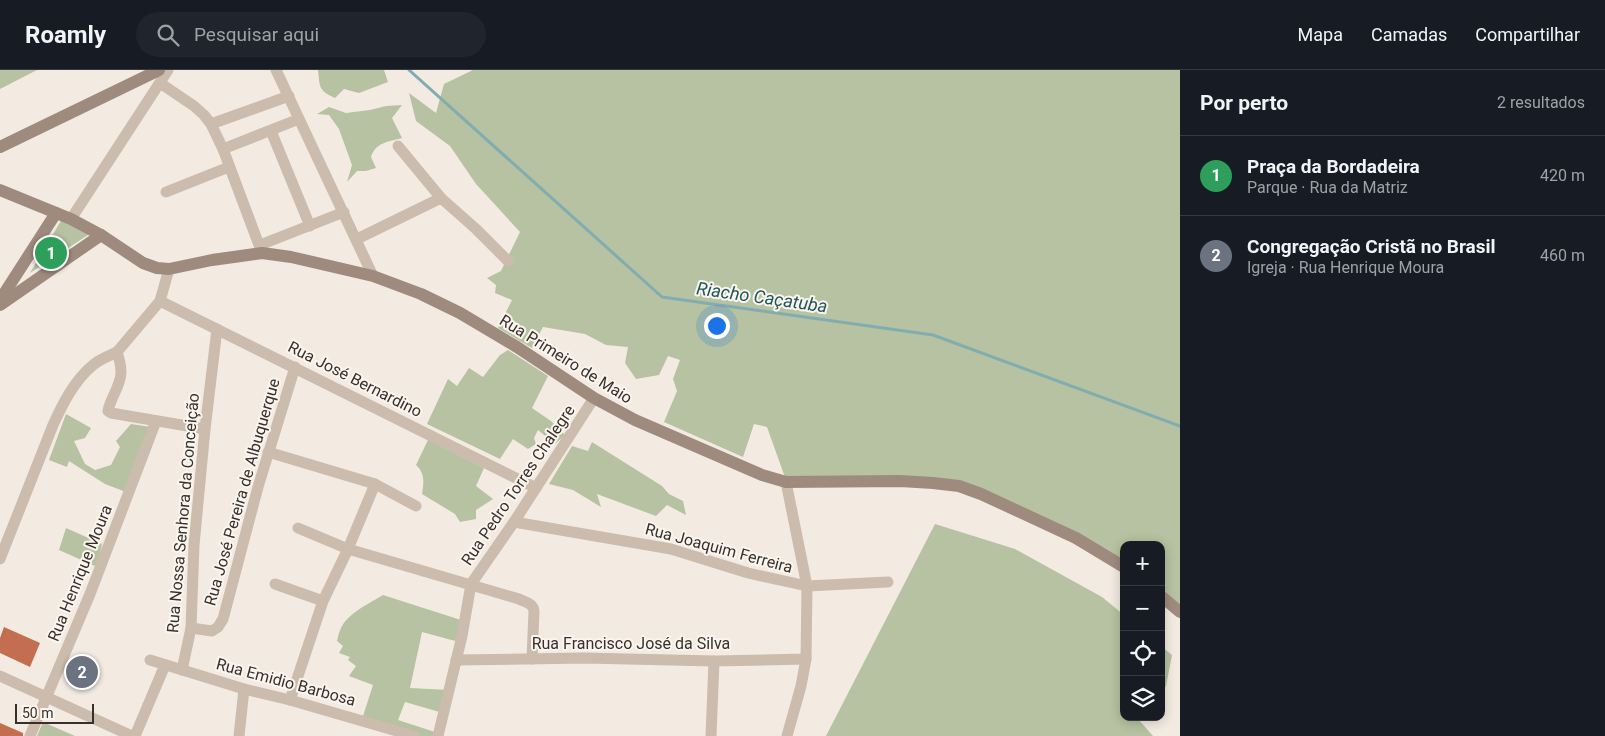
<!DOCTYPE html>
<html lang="pt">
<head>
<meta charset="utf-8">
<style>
	body { margin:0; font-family:Roboto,sans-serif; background:#20242c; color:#f1f3f6 }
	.controls { position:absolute; right:15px; bottom:15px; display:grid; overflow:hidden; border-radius:10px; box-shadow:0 2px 12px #0003 }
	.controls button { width:45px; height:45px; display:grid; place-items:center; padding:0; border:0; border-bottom:1px solid #363941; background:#171b24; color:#f1f3f6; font:25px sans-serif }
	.scale { position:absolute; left:15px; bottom:12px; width:79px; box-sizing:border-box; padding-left:5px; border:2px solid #3a302b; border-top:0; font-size:14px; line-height:18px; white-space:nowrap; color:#3a302b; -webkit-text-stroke:4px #faf5ee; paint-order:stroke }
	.you { position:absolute; left:716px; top:255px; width:18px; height:18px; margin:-12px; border:4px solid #fff; border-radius:50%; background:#1a73e8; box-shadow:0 0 0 8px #1a73e833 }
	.badge { display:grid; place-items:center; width:32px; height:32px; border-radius:50%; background:#0b8043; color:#fff; font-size:16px; font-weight:700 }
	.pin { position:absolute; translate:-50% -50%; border:2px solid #fff; box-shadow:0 1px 5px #0006 }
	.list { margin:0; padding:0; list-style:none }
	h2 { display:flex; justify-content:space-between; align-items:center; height:65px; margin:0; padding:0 20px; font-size:21px }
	h2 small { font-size:16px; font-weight:400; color:#9ea1a6 }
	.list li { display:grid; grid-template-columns:32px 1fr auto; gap:15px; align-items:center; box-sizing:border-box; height:80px; padding:0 20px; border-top:1px solid #363941 }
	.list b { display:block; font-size:19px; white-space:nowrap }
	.list p { margin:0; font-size:16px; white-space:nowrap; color:#9ea1a6 }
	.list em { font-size:16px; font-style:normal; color:#9ea1a6 }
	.icon { flex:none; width:28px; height:28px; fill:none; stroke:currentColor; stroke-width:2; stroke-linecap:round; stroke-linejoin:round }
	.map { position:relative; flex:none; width:1180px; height:666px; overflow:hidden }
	header { display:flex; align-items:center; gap:30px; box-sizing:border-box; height:70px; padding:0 25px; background:#171b24; border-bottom:1px solid #363941 }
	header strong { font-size:24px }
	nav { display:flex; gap:28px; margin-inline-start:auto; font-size:18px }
	.search { width:350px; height:45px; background:#20242c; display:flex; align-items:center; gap:12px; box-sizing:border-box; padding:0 18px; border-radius:28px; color:#9ea1a6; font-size:19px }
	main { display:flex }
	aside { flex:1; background:#171b24 }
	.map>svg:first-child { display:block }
	.green { fill:#b6c2a1 }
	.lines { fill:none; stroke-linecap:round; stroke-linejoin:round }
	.stream { stroke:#81adb0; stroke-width:3 }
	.building { fill:#c36e50 }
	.street { stroke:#cbbcad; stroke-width:11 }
	.secondary { stroke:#9f8b7e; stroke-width:12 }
	.labels { text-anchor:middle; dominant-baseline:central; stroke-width:4; stroke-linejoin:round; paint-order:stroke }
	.street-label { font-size:16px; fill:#3a302b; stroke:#faf5ee }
	.water-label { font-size:18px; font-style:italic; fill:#21565b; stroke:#faf5ee }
</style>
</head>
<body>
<header>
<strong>Roamly</strong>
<div class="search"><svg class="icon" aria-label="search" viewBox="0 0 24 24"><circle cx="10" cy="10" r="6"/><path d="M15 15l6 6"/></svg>Pesquisar aqui</div>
<nav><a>Mapa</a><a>Camadas</a><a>Compartilhar</a></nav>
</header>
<main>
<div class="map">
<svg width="1180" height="666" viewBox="0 0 1180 666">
	<rect width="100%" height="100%" fill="#f3ebe1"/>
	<!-- green -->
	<g class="green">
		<polygon points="0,0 37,0 0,19"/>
		<path d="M318,0H384L388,12L359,23L344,19L335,28C318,20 320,17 318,0Z"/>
		<polygon points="473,0 1180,0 1180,537 1161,522 1161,475 1124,475 1124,498 966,415 787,413 767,357 754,354 743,387 664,352 677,321 673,309 680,290 668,286 659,305 636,309 625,293 628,277 606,275 585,264 543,257 532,278 498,258 512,230 495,223 496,215 487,208 501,201 520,162 476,114 450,76 416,51 409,23 436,43 444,14"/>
		<path d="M402,35L392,48L402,68C388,72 376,72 371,87L376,98L366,101H357L347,112L352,95L339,59L329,45L317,44L329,37L346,43L370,40L386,36Z"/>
		<polygon points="62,149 91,163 30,203"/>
		<polygon points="508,280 548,306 532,338 551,351 565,365 555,374 538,360 534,368 536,374 528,379 513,369 500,389 427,354 448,309 457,316 469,298 483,307 500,285"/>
		<polygon points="66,344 91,358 85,368 74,371 85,394 95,400 111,395 120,377 116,371 131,354 151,357 126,422 105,414 69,391 67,397 49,390"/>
		<path d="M428,370L484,398L476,416L493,429L476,440V449L460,452L455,444L422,424C424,412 425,403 416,395Z"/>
		<polygon points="592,372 662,416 669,424 683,431 686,445 667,435 656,446 597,424 601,437 573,420 549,414 572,376 588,381"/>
		<polygon points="935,454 1015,479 1102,527 1124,545 1124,647 1141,647 1139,650 1153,666 826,666"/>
		<polygon points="66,458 102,474 97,497 59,480"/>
		<path d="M383,525L464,551L459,572L422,562L410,618L449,620L443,643L405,632L398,650L438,663V666H419L363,646L373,615L349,606L356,596L348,590L350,587L339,583L343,576L337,571C338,567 339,561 342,556C350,542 370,533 383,525Z"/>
		<polygon points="1161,576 1172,585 1166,616 1161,622"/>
		<polygon points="43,652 75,666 37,666"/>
	</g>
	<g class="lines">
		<!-- stream -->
		<polyline class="stream" points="409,0 662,227 933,265 1180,356"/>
	</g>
	<!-- building -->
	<g class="building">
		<polygon points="4,557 40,573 30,597 0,583 0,568"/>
		<polygon points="0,653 23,663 23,666 0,666"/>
	</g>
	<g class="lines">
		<!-- street -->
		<g class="street">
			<polyline points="276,0 373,206"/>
			<polyline points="160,13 194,36 204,45 211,54 223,79 262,183"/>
			<polyline points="211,54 289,26"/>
			<polyline points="271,61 310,156"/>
			<polyline points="398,76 441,128 476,159 508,191"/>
			<polyline points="223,79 299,49"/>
			<polyline points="166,122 229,97"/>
			<polyline points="71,149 168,0"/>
			<polyline points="357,169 441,128"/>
			<polyline points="260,175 344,142"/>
			<path d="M169,199L160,231L117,282C119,288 121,295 121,302C121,316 110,328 108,341L111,343L205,359"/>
			<polyline points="160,231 536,418"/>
			<polyline points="268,382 375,414 416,436"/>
			<polyline points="786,412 807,516 806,589 801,616 787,666"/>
			<polyline points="514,452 671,479 748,503 807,516 888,512"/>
			<path d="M298,458L348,479L519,529C525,532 533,533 534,541L532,589"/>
			<path d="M0,489L53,355C63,333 74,311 93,295C100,289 109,286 117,282"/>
			<polyline points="275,514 323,531"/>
			<polyline points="191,558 212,561 218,557 223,549 258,417 295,297"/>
			<polyline points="150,590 244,619 290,630 414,666"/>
			<polyline points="456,590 585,588 714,591 806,589"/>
			<polyline points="182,600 191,558 194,475 205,359 217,259"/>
			<polyline points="0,606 132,666"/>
			<polyline points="290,630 323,531 348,479 375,414"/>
			<polyline points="30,666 90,524 156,351"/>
			<polyline points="135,666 165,595"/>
			<polyline points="239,666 244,619"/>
			<polyline points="438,666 462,566 471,514 514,452 594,328"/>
			<polyline points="711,666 714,591"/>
		</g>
		<!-- secondary -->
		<g class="secondary">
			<polyline points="0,77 159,0"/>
			<polyline points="0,120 71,149 101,165 143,193 157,198 169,199 212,190 262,183 291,187 373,206 421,224 460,243 517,277 594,328 635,350 762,405 786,412 900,411 933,413 959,416 981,424 1076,468 1124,497"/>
			<polyline points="0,230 56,143"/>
			<polyline points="0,235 101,165"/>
			<polyline points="1161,526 1180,542"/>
		</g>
	</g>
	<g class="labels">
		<!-- street labels -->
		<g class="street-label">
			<text transform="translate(566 289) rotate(32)">Rua Primeiro de Maio</text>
			<text transform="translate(355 309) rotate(27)">Rua José Bernardino</text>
			<text transform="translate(518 415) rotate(-56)">Rua Pedro Torres Chalegre</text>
			<text transform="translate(242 422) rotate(-74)">Rua José Pereira de Albuquerque</text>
			<text transform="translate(183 443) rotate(-85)">Rua Nossa Senhora da Conceição</text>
			<text transform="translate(719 478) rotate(15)">Rua Joaquim Ferreira</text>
			<text transform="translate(80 503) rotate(-68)">Rua Henrique Moura</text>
			<text x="631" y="573">Rua Francisco José da Silva</text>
			<text transform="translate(286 612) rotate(15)">Rua Emidio Barbosa</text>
		</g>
		<!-- water labels -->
		<g class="water-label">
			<text transform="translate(762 227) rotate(8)">Riacho Caçatuba</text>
		</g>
	</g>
</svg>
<div class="controls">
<button>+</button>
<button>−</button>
<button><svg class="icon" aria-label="locate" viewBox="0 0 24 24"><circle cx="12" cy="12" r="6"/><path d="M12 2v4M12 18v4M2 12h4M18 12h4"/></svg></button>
<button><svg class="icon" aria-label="layers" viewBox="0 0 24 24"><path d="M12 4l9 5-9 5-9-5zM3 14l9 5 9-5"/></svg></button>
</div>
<div class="scale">50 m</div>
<div class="you"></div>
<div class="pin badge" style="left:51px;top:183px;background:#2e9e5b">1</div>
<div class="pin badge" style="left:82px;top:602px;background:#6b7280">2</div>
</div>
<aside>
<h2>Por perto<small>2 resultados</small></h2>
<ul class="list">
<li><span class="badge" style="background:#2e9e5b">1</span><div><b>Praça da Bordadeira</b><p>Parque · Rua da Matriz</p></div><em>420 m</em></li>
<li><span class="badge" style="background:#6b7280">2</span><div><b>Congregação Cristã no Brasil</b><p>Igreja · Rua Henrique Moura</p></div><em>460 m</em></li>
</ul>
</aside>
</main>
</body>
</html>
